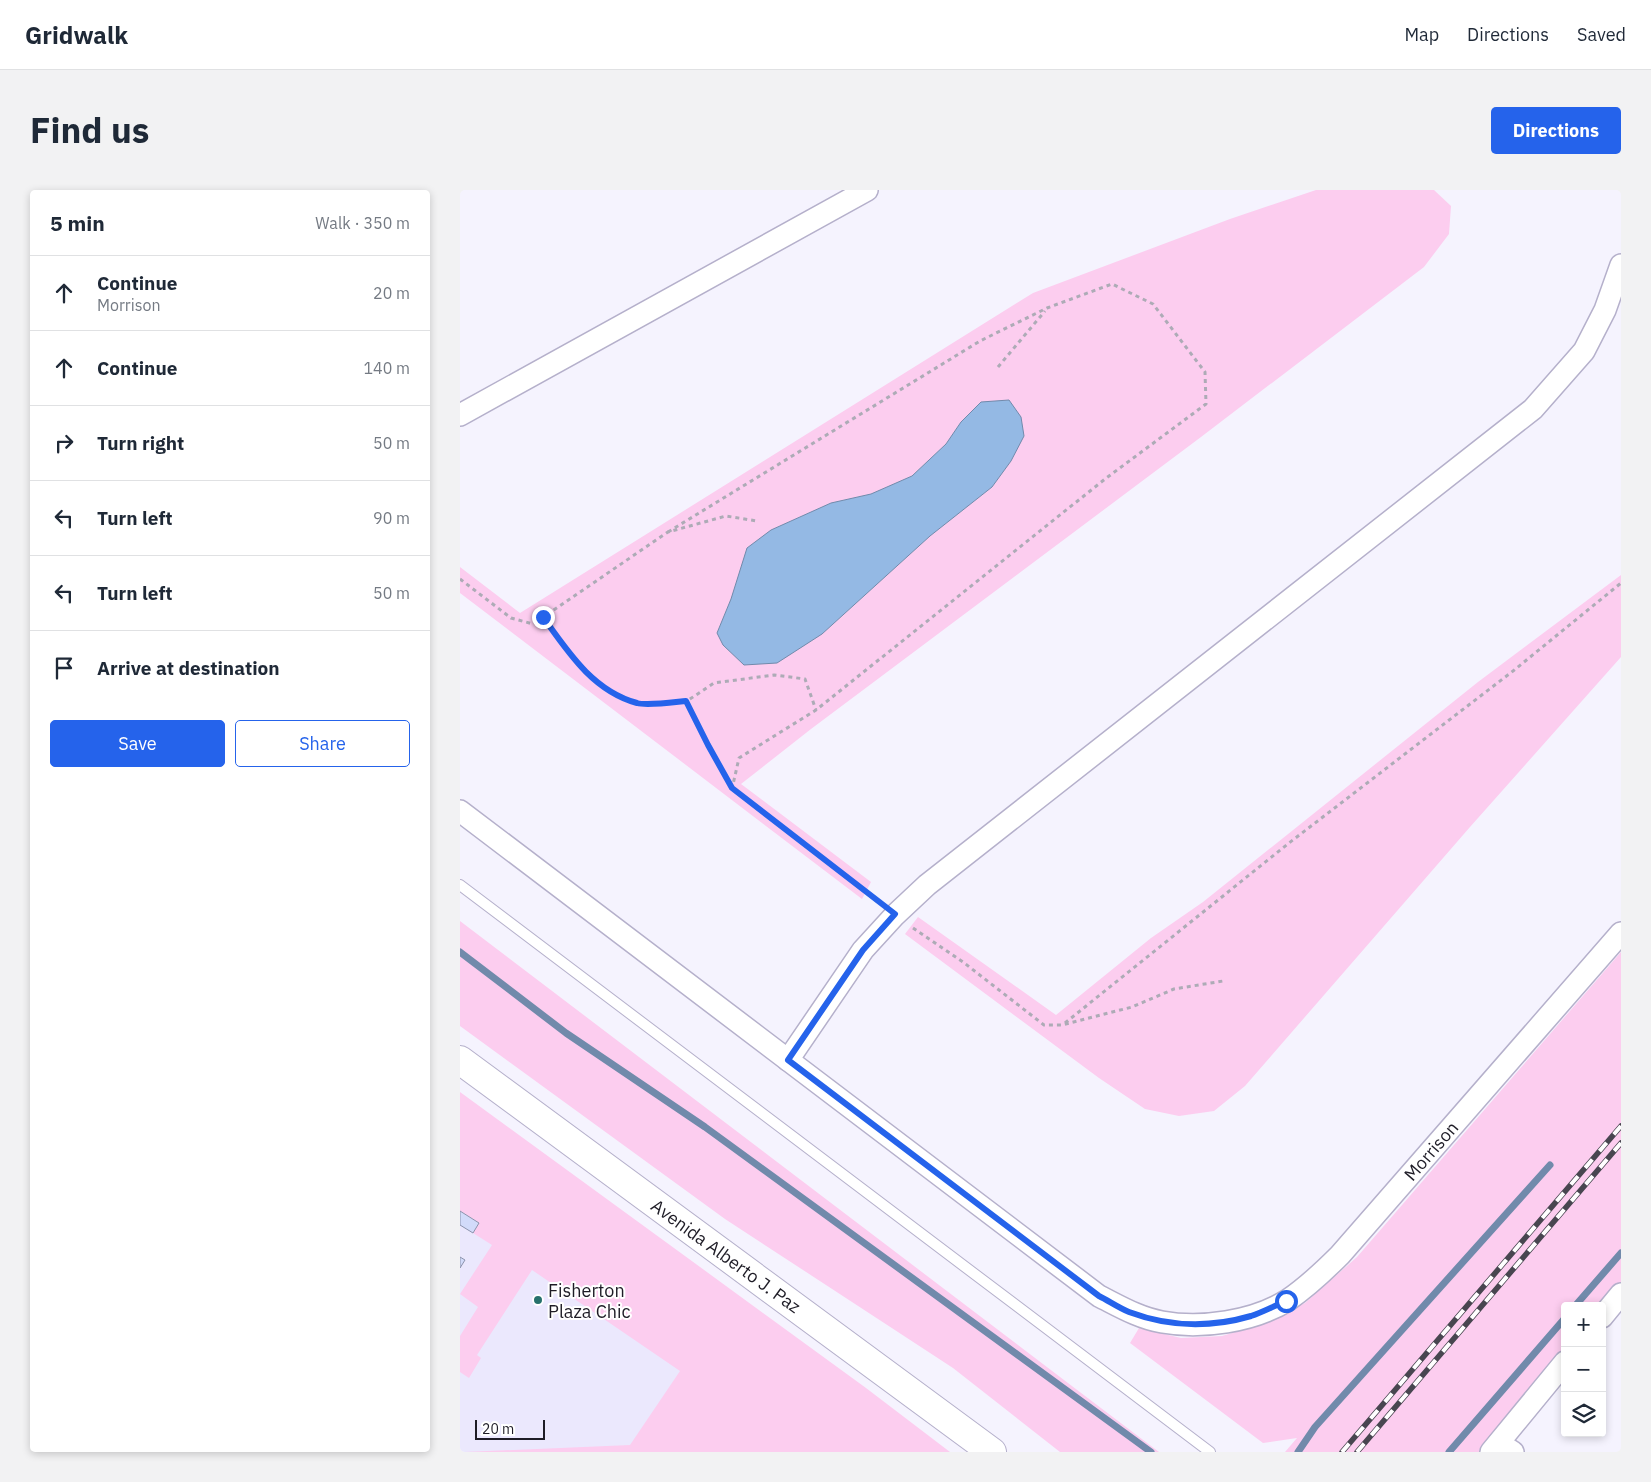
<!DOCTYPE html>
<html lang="en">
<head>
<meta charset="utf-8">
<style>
	body { margin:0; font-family:"IBM Plex Sans",sans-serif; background:#f2f2f3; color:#1f2937 }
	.controls { position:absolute; right:15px; bottom:15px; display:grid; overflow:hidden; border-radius:5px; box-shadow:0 2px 8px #0003 }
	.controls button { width:45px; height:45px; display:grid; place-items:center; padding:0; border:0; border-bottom:1px solid #e0e1e3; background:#fff; color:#1f2937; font:25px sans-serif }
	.scale { position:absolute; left:15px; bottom:12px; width:70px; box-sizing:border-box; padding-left:5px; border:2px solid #1e1c26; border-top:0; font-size:14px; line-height:18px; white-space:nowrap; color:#1e1c26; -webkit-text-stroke:4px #fff; paint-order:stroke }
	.stop { position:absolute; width:15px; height:15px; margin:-11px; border:4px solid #2563eb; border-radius:50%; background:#fff }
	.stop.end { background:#2563eb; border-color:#fff; box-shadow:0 1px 5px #0008 }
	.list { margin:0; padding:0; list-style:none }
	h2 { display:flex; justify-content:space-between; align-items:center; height:65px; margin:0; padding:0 20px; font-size:21px }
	h2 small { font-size:16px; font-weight:400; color:#747a83 }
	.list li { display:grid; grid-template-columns:32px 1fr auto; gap:15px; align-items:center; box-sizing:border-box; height:75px; padding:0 20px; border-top:1px solid #e0e1e3 }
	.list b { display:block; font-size:19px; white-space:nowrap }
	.list p { margin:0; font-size:16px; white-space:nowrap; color:#747a83 }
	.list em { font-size:16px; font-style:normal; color:#747a83 }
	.actions { display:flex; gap:10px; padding:15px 20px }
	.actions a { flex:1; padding:11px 0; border:1px solid #2563eb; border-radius:5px; text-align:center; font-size:18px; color:#2563eb }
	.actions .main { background:#2563eb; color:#fff }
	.icon { flex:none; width:28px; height:28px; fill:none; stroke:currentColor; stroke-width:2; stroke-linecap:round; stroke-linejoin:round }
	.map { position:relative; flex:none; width:1161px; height:1262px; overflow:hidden; border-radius:5px }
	header { display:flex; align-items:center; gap:30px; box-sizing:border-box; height:70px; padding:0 25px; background:#fff; border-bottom:1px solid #e0e1e3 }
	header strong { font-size:24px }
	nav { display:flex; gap:28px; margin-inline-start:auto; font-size:18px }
	.intro { display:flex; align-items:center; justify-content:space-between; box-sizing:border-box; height:120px; padding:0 30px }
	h1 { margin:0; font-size:35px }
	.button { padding:12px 22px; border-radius:5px; background:#2563eb; color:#fff; font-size:18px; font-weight:700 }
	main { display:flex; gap:30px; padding:0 30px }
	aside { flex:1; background:#fff; border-radius:5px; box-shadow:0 2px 8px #0003 }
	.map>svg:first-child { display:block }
	.built { fill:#ebe8fd }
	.green { fill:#fccdef; fill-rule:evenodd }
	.water { fill:#94b9e4; stroke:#718aab }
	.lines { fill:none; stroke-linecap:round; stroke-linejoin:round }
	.stream { stroke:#718aab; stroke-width:7 }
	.building { fill:#d2dbfa; stroke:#8c93ac }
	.service-casing { stroke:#b5b0cb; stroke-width:12 }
	.minor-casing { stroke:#b5b0cb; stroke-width:24 }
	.secondary-casing { stroke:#b5b0cb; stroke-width:30 }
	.path { stroke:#adabb6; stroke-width:3; stroke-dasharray:4 4; stroke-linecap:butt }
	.service { stroke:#fff; stroke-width:10 }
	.minor { stroke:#fff; stroke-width:21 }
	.secondary { stroke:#fff; stroke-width:28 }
	.rail-casing { stroke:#484650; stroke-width:5.5 }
	.rail { stroke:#fff; stroke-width:4; stroke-dasharray:11; stroke-linecap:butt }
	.route { stroke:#2563eb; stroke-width:6 }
	.poi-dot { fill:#26706c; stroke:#fff; stroke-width:2 }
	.labels { text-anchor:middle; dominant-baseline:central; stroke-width:4; stroke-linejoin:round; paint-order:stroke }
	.street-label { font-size:18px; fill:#1e1c26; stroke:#fff }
	.poi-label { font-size:18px; fill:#1e1c26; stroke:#fff; text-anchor:start }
</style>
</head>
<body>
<header>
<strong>Gridwalk</strong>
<nav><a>Map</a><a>Directions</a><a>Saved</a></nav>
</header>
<div class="intro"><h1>Find us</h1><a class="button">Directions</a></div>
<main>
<aside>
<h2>5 min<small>Walk · 350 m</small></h2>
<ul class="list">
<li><svg class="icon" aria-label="ahead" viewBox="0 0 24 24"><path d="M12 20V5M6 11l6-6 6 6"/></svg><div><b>Continue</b><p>Morrison</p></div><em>20 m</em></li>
<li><svg class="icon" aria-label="ahead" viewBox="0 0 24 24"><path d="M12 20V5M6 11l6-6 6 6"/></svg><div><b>Continue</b></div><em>140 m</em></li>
<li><svg class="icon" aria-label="right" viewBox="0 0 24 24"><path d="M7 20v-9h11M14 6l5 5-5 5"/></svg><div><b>Turn right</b></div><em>50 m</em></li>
<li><svg class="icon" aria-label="left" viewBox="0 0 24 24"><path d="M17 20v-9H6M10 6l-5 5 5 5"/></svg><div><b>Turn left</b></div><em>90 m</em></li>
<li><svg class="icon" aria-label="left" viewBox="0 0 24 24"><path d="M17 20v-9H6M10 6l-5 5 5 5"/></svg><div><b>Turn left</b></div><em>50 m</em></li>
<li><svg class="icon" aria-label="arrive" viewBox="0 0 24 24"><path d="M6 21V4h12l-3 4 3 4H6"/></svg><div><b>Arrive at destination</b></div></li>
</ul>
<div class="actions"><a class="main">Save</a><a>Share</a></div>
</aside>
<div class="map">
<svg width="1161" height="1262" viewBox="0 0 1161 1262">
	<rect width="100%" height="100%" fill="#f5f3fe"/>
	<!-- built -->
	<polygon class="built" points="0,991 370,1262 0,1262"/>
	<!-- green -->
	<g class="green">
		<path d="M856,0H974L991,16L989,44L964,77L741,247L351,539L281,594L411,692L402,709L0,403V377L60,423L573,103L770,29ZM501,232L551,271L532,297L470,346L362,444L257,443L271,409L311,340L371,313L411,304L452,286L486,254Z"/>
		<polygon points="1161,385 1161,467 1010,637 785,896 754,921 719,926 685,919 639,888 445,744 458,727 596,825 691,748 743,712 1018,492"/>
		<polygon points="0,731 604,1190 699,1262 600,1262 493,1178 265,1029 0,836"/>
		<polygon points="1161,762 1161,1104 1142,1116 1105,1116 1105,1172 1031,1262 825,1262 837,1248 803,1253 670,1153 679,1138 721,1148 762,1146 802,1134 845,1113 897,1067"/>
		<polygon points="0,902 406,1198 490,1262 4,1262 170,1255 220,1181 72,1080 17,1165 21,1168 9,1188 0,1182 0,1146 18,1117 0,1104 32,1055 13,1043 19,1033 0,1021"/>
	</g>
	<!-- water -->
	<polygon class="water" points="549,210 561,227 564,246 551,271 532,297 470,346 362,444 317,473 284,475 263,455 257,443 271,409 287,358 311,340 371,313 411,304 452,286 486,254 501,232 521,212"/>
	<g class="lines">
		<!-- stream -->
		<g class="stream">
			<polyline points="0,762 106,843 245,937 691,1262"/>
			<polyline points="1115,1116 1161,1063"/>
			<polyline points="838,1262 855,1237 1090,975"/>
			<polyline points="989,1262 1105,1128"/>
		</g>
	</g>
	<!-- building -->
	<g class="building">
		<polygon points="0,1021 19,1033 13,1043 0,1035"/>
		<polygon points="0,1067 5,1070 0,1078"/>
	</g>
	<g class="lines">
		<defs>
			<polyline id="service" points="0,695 750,1262"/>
			<g id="minor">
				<polyline points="0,225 407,0"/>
				<path d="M0,621L639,1106C659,1116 679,1128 702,1132C741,1139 793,1132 828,1110C847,1097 863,1082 880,1065L1161,743"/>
				<polyline points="328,870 403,760 435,725 467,695 1073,219 1124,161 1145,120 1161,75"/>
				<polyline points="1142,1127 1161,1104"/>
				<polyline points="1039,1253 1053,1262"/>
				<polyline points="1031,1262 1105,1172"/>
			</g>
			<polyline id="secondary" points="0,870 532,1262"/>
		</defs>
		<!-- service casing -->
		<use href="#service" class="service-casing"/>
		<!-- minor casing -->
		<use href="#minor" class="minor-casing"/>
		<!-- secondary casing -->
		<use href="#secondary" class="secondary-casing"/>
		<!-- path -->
		<g class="path">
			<polyline points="538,177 585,121"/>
			<polyline points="208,342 520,151 587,118 652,94 693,114 745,182 746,214 645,289 356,520 279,568 272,599 418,712"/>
			<polyline points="0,389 51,428 73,434 208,342 266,326 297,331"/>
			<polyline points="83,427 111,466 143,497 178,514 227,511 254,493 314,485 345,489 356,520"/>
			<polyline points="227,511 248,555 272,598"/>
			<polyline points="453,738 503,772 584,835 602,835 672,817 714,799 763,791"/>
			<polyline points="605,833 829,653 1053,481 1161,393"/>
		</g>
		<!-- service -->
		<use href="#service" class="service"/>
		<!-- minor -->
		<use href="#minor" class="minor"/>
		<!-- secondary -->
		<use href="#secondary" class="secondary"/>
		<defs>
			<g id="rail">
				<polyline points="882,1262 1161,936"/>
				<polyline points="897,1262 1161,953"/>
			</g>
		</defs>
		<!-- rail casing -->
		<use href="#rail" class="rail-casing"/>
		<!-- rail -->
		<use href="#rail" class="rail"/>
	</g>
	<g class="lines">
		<!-- route -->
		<path class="route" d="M83,427C108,462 133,501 177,513C187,516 215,512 226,511L248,555L272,598L435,724L403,760L328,870L639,1106C649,1111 659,1118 669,1122C709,1137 750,1138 791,1126C803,1122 814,1116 826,1111"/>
	</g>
	<!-- markers -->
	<circle class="poi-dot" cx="78" cy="1110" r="5"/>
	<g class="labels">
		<!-- street labels -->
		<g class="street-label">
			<text transform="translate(971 961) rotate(-49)">Morrison</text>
			<text transform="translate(266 1066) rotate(36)">Avenida Alberto J. Paz</text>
		</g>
		<!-- poi labels -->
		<g class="poi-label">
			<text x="88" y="1100">Fisherton<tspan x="88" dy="21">Plaza Chic</tspan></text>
		</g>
	</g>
</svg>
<div class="controls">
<button>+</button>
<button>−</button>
<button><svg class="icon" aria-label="layers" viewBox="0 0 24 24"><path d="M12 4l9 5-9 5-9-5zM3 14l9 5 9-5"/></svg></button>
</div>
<div class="scale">20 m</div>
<div class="stop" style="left:826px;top:1111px"></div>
<div class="stop end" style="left:83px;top:427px"></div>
</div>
</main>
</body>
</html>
